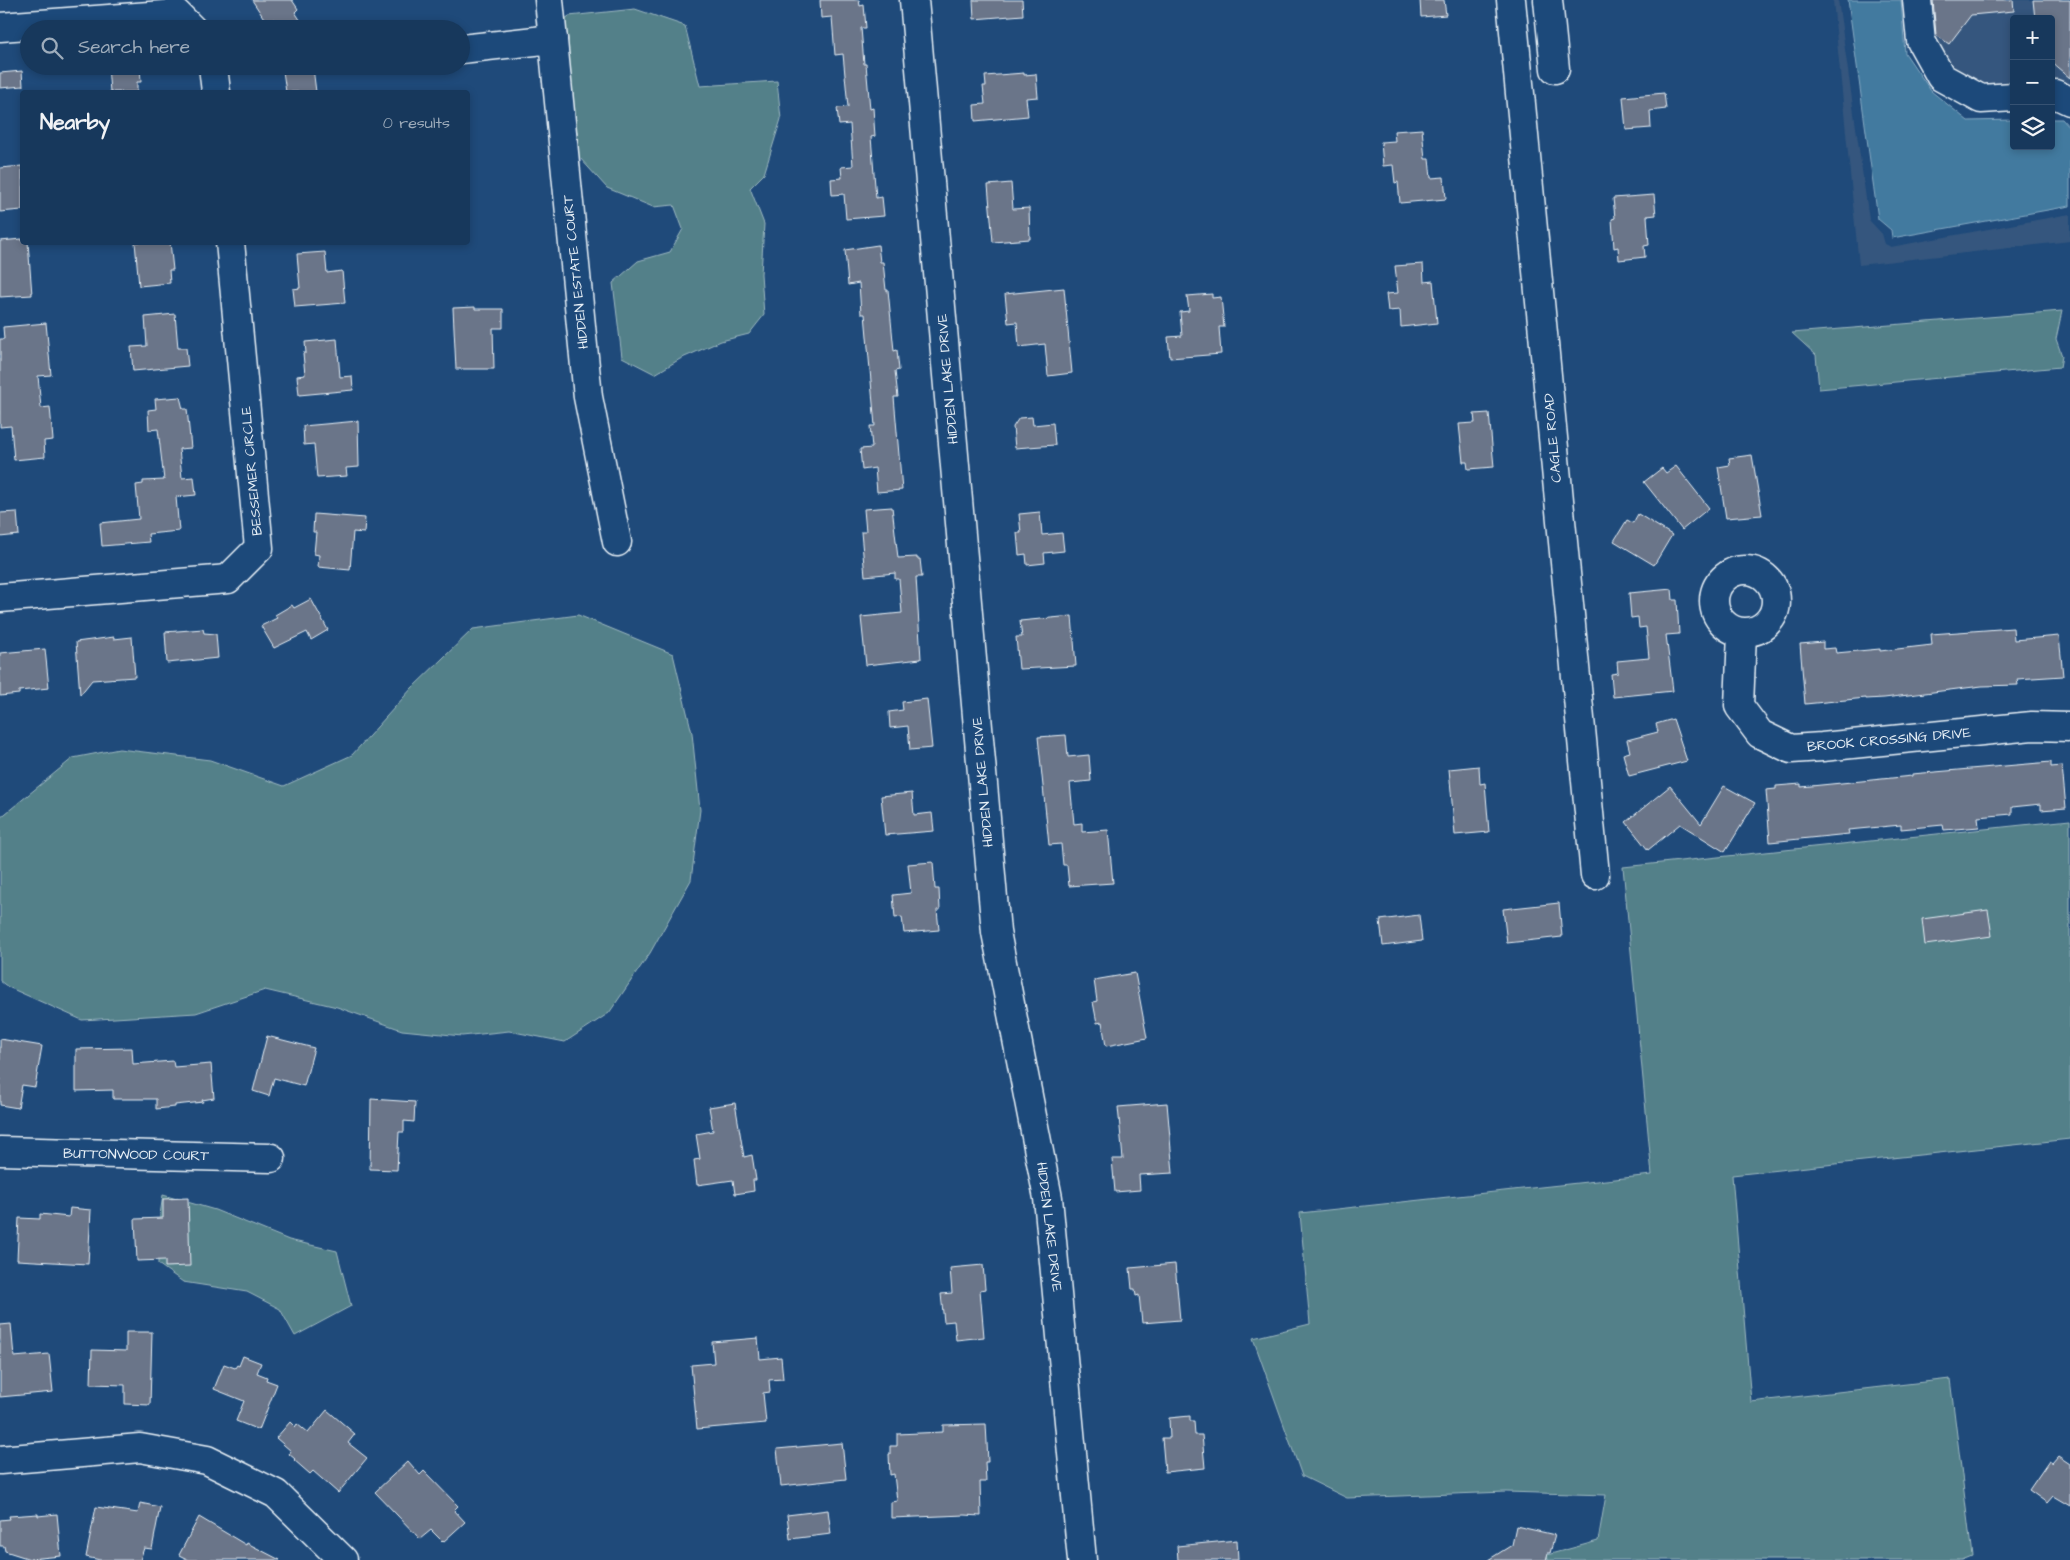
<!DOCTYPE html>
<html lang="en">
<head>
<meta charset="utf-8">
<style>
	body { margin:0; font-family:"Architects Daughter",sans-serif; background:#203f62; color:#f1f3f6 }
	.controls { position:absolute; right:15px; top:15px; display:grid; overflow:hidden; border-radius:5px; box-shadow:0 2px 8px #0003 }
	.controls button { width:45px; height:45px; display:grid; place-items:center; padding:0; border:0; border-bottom:1px solid #365272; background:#17385c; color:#f1f3f6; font:25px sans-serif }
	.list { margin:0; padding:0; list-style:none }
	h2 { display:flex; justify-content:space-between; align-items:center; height:65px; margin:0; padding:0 20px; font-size:21px }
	h2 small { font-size:16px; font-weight:400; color:#9eacbb }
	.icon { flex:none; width:28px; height:28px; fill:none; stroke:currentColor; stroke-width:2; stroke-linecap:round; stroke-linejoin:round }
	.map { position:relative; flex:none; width:2070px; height:1560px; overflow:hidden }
	.search { position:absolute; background:#17385c; box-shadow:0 2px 8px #0003; left:20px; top:20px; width:450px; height:55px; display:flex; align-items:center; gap:12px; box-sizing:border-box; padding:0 18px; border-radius:28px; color:#9eacbb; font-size:19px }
	.panel { position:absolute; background:#17385c; box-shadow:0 2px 8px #0003; left:20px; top:90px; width:450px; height:155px; border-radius:5px }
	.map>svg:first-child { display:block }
	.built { fill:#36577e }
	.green { fill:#528089; stroke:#9db8c0 }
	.water { fill:#437a9f; stroke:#85aac3 }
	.building { fill:#6b7589; stroke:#e8f1f8 }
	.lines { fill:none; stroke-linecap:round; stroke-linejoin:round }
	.minor-casing { stroke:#e8f1f8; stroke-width:31 }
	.minor { stroke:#1f4a7a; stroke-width:28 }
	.labels { text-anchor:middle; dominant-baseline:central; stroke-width:4; stroke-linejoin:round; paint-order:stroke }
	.street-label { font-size:14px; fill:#e8f1f8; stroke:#1f4a7a }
</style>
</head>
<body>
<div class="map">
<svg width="2070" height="1560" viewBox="0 0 2070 1560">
	<rect width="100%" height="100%" fill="#1f4a7a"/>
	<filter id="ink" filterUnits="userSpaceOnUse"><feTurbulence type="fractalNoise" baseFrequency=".02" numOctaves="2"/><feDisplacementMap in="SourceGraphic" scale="10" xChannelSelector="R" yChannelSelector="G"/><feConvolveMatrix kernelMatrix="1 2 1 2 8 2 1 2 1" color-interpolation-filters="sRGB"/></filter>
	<g filter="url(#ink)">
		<!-- built -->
		<g class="built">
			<polygon points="1833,0 1838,0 1869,220 1882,234 1885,244 1891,247 2070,214 2070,241 1859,265"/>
			<polygon points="1905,0 2070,0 2070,119 2057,108 2051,108 2051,19 2014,19 2014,109 1971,110 1935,87"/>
		</g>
		<!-- green -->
		<g class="green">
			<polygon points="635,9 685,26 700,86 777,81 781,119 764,174 750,188 764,224 761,274 764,315 749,334 721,341 680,359 655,374 622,357 613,283 638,261 670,252 683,229 674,205 653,207 607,188 570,147 542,82 542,37 569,16"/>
			<polygon points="2062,311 2056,339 2062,356 2060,367 1819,389 1816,355 1792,333"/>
			<polygon points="578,615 673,654 692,733 700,810 691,880 650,953 609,1013 565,1042 509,1031 462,1036 402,1030 337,1007 265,990 196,1013 82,1020 8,987 0,981 0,818 73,758 119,749 210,760 284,786 352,755 412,688 473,629"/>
			<polygon points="2070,820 2070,1139 1732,1175 1751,1402 1950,1379 1972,1556 1962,1560 1548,1560 1547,1555 1598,1541 1606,1495 1506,1492 1347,1498 1302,1476 1253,1338 1310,1324 1300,1213 1652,1175 1623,867"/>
			<polygon points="163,1195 215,1210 289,1240 337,1251 351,1306 295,1336 280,1309 247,1292 183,1282 158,1264 158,1228"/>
		</g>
		<!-- water -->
		<polygon class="water" points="1848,0 1901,0 1905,53 1931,91 1968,121 2014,120 2014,146 2051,146 2051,119 2062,119 2070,128 2070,206 1892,238 1891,230 1878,219"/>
		<!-- building -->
		<g class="building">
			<polygon points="252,0 292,0 298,9 295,12 306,29 281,29 274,19 267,23"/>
			<polygon points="820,0 859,0 860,6 864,5 866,28 861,28 864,64 866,64 870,109 873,108 875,136 871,137 876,198 882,197 884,216 846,219 844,194 832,195 831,179 842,178 841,167 853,166 850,124 839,125 837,108 848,107 843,54 835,55 832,17 821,18"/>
			<polygon points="973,0 1022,0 1023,15 974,19"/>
			<polygon points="1420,0 1444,0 1446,15 1421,17"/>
			<polygon points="1933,0 2013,0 2014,11 1971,15 1949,44 1936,35"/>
			<polygon points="2033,0 2070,0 2070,78 2051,62 2051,19 2035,19"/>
			<polygon points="108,66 140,66 141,82 137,82 137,92 110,92"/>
			<polygon points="313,68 316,92 286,92 283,71"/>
			<polygon points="22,71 23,86 0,88 0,73"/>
			<polygon points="1024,73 1024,75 1036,74 1038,97 1026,98 1028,116 975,121 974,105 985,104 983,86 986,86 985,76"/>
			<polygon points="1664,93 1666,109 1650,111 1651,128 1626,130 1623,97"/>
			<polygon points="1422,129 1425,159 1429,159 1431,178 1444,177 1446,199 1400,203 1398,182 1395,183 1393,165 1383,166 1381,142 1395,141 1394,131"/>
			<polygon points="22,166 22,210 0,212 0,168"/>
			<polygon points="1011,183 1013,209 1029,208 1030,239 993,242 988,185"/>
			<polygon points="1654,195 1656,215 1647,216 1649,245 1644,246 1645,257 1619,260 1618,247 1614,248 1612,219 1615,218 1613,198"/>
			<polygon points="22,239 22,242 28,242 32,295 0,297 0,241"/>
			<polygon points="135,242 170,242 173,270 169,270 170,283 139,286"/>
			<polygon points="878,245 880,262 883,262 886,290 888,290 894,351 897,350 899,370 895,371 898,397 894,397 902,490 877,492 875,468 862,470 860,449 872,448 870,426 875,426 865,314 861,314 859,283 848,285 845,250"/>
			<polygon points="325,252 327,273 342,271 345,303 295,307 293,289 300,288 297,254"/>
			<polygon points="1423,264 1424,282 1433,281 1437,323 1401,327 1400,310 1388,311 1386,294 1398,293 1395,266"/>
			<polygon points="1064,288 1072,373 1048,376 1045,344 1019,347 1017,322 1008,323 1005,294"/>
			<polygon points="1212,294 1212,298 1221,297 1224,327 1219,327 1221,354 1170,358 1168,337 1182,336 1180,312 1189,311 1187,296"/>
			<polygon points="475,307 475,309 503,309 503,328 493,328 494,369 456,369 453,308"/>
			<polygon points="175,314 178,348 186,348 188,366 133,371 131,347 147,346 145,317"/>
			<polygon points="46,323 51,375 38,376 41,408 50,407 53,440 44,441 45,457 14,460 11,426 0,427 0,339 4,339 3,327"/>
			<polygon points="337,339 340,377 352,376 353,390 299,395 297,376 305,375 303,353 306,353 305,342"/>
			<polygon points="180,397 183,409 187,409 191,448 179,449 182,478 194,477 196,495 176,497 179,531 148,534 149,542 102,546 100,523 139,519 136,485 143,484 143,481 164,480 158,429 149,430 148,410 156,409 155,399"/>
			<polygon points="1489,413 1494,467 1468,469 1467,462 1463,462 1459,424 1475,423 1474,414"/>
			<polygon points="1032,417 1033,425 1053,423 1055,445 1015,448 1013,427 1019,418"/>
			<polygon points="358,421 359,467 346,468 347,476 317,478 314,444 304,445 303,426"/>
			<polygon points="1752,455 1762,515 1726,518 1718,467 1730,465 1729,458"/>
			<polygon points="1676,466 1709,508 1682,530 1644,482 1662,468 1666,473"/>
			<polygon points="892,507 898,558 917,557 917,559 920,559 922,577 916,577 921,659 866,665 861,617 902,613 899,579 895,579 895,573 865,576 861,532 866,532 864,509"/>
			<polygon points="17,512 19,535 0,537 0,513"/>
			<polygon points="1040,512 1042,535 1062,533 1064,551 1044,553 1045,563 1027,565 1026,554 1019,555 1017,533 1021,533 1019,514"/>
			<polygon points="314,514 365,518 364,533 353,532 350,570 318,567 319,555 314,554 316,532 313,532"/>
			<polygon points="1638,514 1672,535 1654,565 1614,541 1627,520 1633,523"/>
			<polygon points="1672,589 1673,600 1677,600 1679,634 1666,635 1673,691 1613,697 1611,674 1618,673 1617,661 1649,658 1646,627 1639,628 1638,617 1631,618 1629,593"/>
			<polygon points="311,599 328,630 311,640 307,632 274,648 261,626 277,618 275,615 292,605 294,608"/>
			<polygon points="1072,616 1076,666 1019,669 1016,637 1022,637 1020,621"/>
			<polygon points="2013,628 2014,640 2059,636 2063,676 2017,679 2018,685 1982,686 1884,698 1866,699 1866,698 1805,704 1800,644 1823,642 1823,649 1835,648 1836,653 1880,649 1880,651 1932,645 1931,634"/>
			<polygon points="203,629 204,633 216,634 218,658 167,663 165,632"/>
			<polygon points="114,637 114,639 132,637 135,677 92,680 80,695 76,642"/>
			<polygon points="45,649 49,688 19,691 19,694 0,696 0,653"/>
			<polygon points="927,699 932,748 910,750 908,726 890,728 889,712 903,710 902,702"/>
			<polygon points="1673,719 1687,761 1629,776 1623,754 1630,752 1627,740 1658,732 1656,724"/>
			<polygon points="1066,735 1068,757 1089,755 1091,781 1070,783 1074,824 1082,823 1082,832 1108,830 1113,883 1069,886 1067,865 1063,865 1061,844 1049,845 1038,737"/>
			<polygon points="2051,762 2051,767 2062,766 2066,808 2041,810 2041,804 2012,807 2012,814 1978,817 1979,827 1944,830 1943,825 1901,829 1901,825 1848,830 1849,834 1770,842 1766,790 1776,789 1776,786 1801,784 1801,787 1912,776 1912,774"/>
			<polygon points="1479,766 1480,784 1485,783 1489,832 1455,835 1449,769"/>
			<polygon points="1670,786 1701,824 1724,786 1755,803 1725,852 1680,824 1648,850 1626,822"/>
			<polygon points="912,793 914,815 932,813 934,831 885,835 881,796"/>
			<polygon points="933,862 935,889 939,889 940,910 937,910 939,930 904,933 902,917 895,918 893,895 911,893 908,864"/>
			<polygon points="1559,903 1562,937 1507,943 1503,909"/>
			<polygon points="1988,910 1992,936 1925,945 1922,919"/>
			<polygon points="1419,915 1422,941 1383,946 1380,920"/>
			<polygon points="1135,973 1147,1038 1106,1046 1102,1022 1097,1023 1093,1002 1097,1001 1094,980"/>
			<polygon points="267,1036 314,1048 304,1086 274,1078 269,1096 253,1091"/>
			<polygon points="0,1039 42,1046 35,1087 22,1085 18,1108 0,1105"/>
			<polygon points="132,1048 133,1064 173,1061 174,1067 211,1064 214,1098 202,1100 203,1102 175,1105 175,1107 156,1109 156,1099 113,1099 113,1090 76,1091 76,1049"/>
			<polygon points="371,1099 415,1102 414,1122 404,1121 404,1132 399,1132 397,1170 370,1169"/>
			<polygon points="735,1103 744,1157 752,1155 756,1180 753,1180 754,1191 735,1194 733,1180 697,1185 694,1160 700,1159 696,1134 713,1131 709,1107"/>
			<polygon points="1167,1103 1173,1173 1139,1175 1140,1190 1115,1192 1112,1159 1123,1159 1118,1107"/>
			<polygon points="188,1198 190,1266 165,1267 165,1260 137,1261 135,1219 163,1218 163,1199"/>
			<polygon points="70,1208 91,1210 88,1264 17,1260 19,1218 40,1219 40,1214 69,1217"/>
			<polygon points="1175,1264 1180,1320 1142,1323 1139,1295 1136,1296 1135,1289 1132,1289 1130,1268"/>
			<polygon points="983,1265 985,1289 980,1290 984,1337 956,1340 954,1321 944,1322 941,1294 952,1293 950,1268"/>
			<polygon points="11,1324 14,1357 49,1354 53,1392 0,1397 0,1325"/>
			<polygon points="126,1332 152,1332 150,1405 125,1404 125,1385 91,1384 92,1350 126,1351"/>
			<polygon points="758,1338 760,1359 781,1357 783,1379 769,1380 770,1392 763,1393 766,1423 697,1429 691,1365 714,1363 712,1342"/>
			<polygon points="243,1356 261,1363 257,1373 267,1377 266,1380 277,1384 259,1430 236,1421 244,1401 214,1389 224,1364 235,1368 237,1365 239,1366"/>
			<polygon points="327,1410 355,1434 348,1443 367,1458 338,1493 313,1471 310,1474 294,1460 295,1459 289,1454 291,1451 276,1438 290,1422 295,1427 297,1424 308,1433"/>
			<polygon points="1190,1416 1190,1421 1194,1421 1195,1435 1202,1435 1205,1468 1165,1472 1162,1438 1170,1438 1169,1418"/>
			<polygon points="986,1424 988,1462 985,1462 986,1482 980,1482 981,1516 965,1515 891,1518 891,1502 897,1501 894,1474 890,1475 889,1454 890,1454 890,1446 897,1446 897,1434 943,1432 943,1425"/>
			<polygon points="842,1443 846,1479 781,1486 777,1449"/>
			<polygon points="2058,1456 2070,1464 2070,1506 2053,1496 2047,1503 2029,1490 2049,1461 2052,1463"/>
			<polygon points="408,1461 420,1475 424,1471 458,1506 454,1510 465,1522 443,1542 431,1530 420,1539 375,1492"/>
			<polygon points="140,1503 160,1507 152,1549 144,1548 140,1560 100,1560 86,1557 96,1507 138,1513"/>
			<polygon points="828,1510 831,1534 790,1539 787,1515"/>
			<polygon points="38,1514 38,1516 57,1514 61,1556 30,1559 5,1551 4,1546 0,1546 0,1520 10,1519 9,1516"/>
			<polygon points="199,1517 246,1545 247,1543 280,1560 189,1560 179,1555"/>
			<polygon points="1516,1526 1555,1535 1550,1553 1548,1553 1546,1560 1488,1560 1512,1545"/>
			<polygon points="1237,1540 1238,1560 1178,1560 1177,1546"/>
		</g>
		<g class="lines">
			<defs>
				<g id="minor">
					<polyline points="549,0 588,397 617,542"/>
					<polyline points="914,0 996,932 1048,1198 1082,1560"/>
					<polyline points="1511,0 1595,875"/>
					<polyline points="1548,0 1555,69"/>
					<polyline points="1917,0 1921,41 1941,77 1981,99 2014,97"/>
					<polyline points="0,27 177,14 192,29"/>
					<polyline points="461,49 553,39"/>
					<polyline points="213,66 216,92"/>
					<polyline points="2051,94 2055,94 2070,101"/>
					<circle cx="1745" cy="601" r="31"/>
					<polyline points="0,598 228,579 259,548 230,242"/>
					<polyline points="1742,633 1739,706 1760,734 1791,749 1822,747 2032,726 2070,727"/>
					<polyline points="0,1151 271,1158"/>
					<polyline points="0,1460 140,1448 207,1460 276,1494 343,1560"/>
				</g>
			</defs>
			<!-- minor casing -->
			<use href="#minor" class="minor-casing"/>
			<!-- minor -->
			<use href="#minor" class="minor"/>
		</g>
	</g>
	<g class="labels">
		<!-- street labels -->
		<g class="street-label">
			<text transform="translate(576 272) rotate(-96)">HIDDEN ESTATE COURT</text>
			<text transform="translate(948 379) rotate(-95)">HIDDEN LAKE DRIVE</text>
			<text transform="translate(1553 438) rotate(-95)">CAGLE ROAD</text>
			<text transform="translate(252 471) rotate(-95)">BESSEMER CIRCLE</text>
			<text transform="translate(1889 740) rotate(-5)">BROOK CROSSING DRIVE</text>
			<text transform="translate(983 782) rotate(-95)">HIDDEN LAKE DRIVE</text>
			<text transform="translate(136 1155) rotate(1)">BUTTONWOOD COURT</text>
			<text transform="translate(1049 1227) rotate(83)">HIDDEN LAKE DRIVE</text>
		</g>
	</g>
</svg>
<div class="controls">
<button>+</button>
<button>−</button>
<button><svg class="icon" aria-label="layers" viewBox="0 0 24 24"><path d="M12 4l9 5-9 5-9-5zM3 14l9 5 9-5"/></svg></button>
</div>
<div class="search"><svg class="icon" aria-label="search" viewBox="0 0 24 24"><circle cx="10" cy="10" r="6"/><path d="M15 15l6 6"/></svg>Search here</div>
<section class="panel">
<h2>Nearby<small>0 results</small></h2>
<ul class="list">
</ul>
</section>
</div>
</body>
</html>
